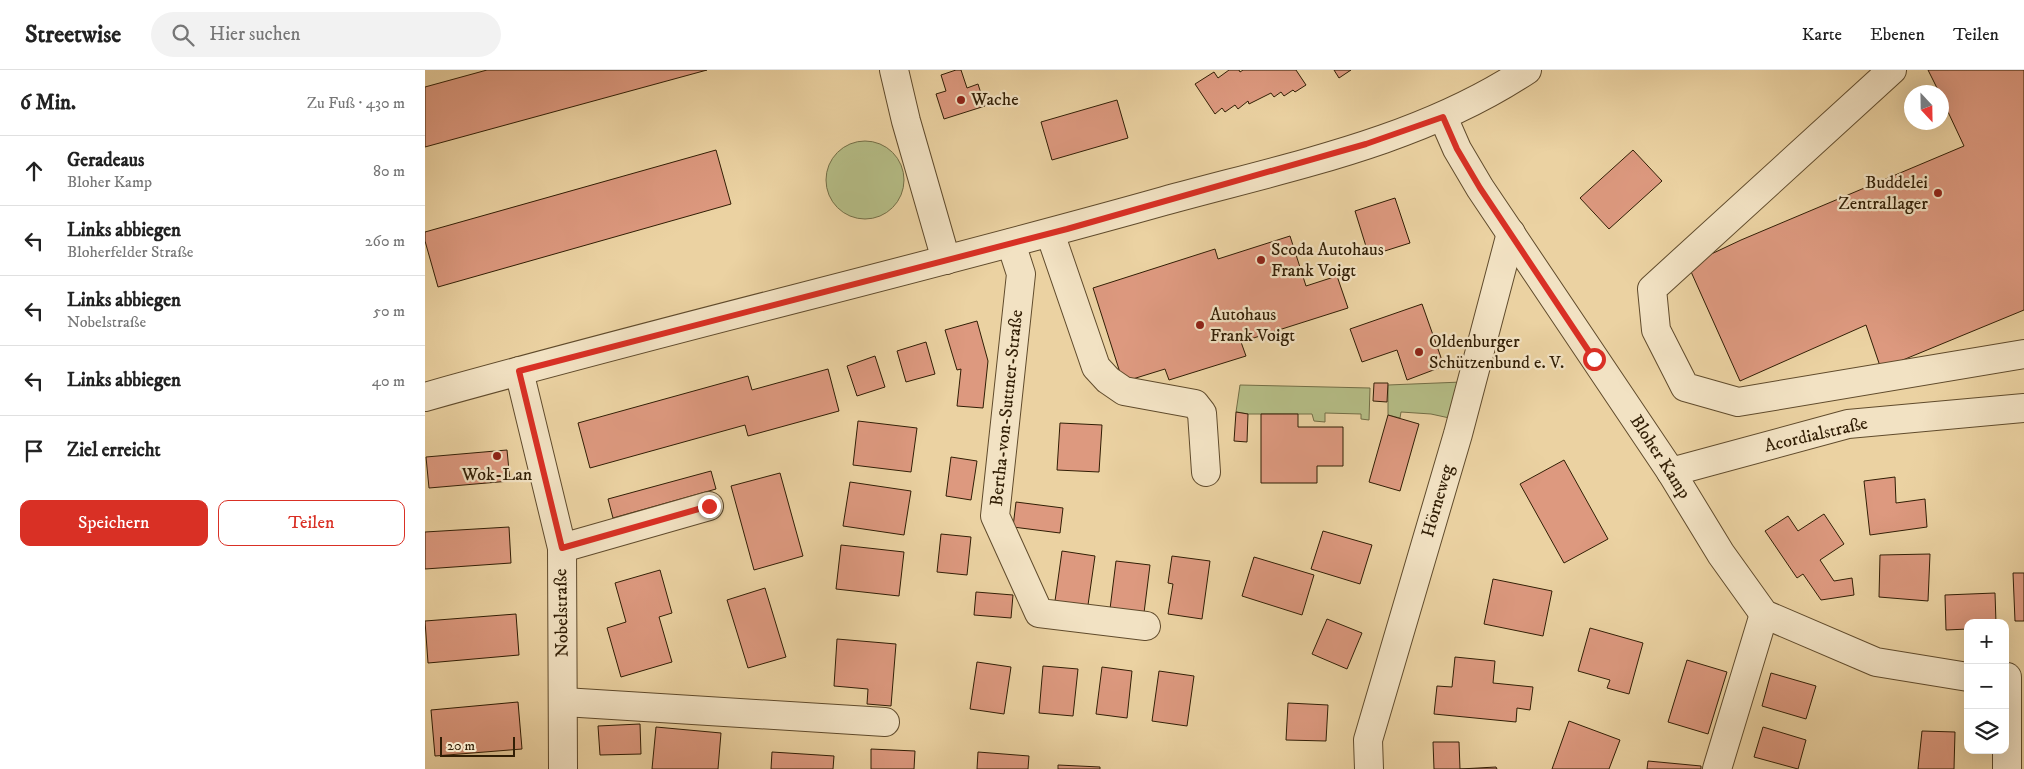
<!DOCTYPE html>
<html lang="de">
<head>
<meta charset="utf-8">
<style>
	body { margin:0; font-family:"IM FELL DW Pica",serif; background:#f2f2f2; color:#222 }
	.controls { position:absolute; right:15px; bottom:15px; display:grid; overflow:hidden; border-radius:10px; box-shadow:0 5px 20px #0002 }
	.controls button { width:45px; height:45px; display:grid; place-items:center; padding:0; border:0; border-bottom:1px solid #e0e0e0; background:#fff; color:#222; font:25px sans-serif }
	.compass { position:absolute; left:1479px; top:15px; width:45px; height:45px; border-radius:50%; background:#fff; box-shadow:0 5px 20px #0002; rotate:158deg }
	.scale { position:absolute; left:15px; bottom:12px; width:75px; box-sizing:border-box; padding-left:5px; border:2px solid #311e05; border-top:0; font-size:14px; line-height:18px; white-space:nowrap; color:#311e05; -webkit-text-stroke:4px #f2e2c3; paint-order:stroke }
	.stop { position:absolute; width:15px; height:15px; margin:-11px; border:4px solid #d93025; border-radius:50%; background:#fff }
	.stop.end { background:#d93025; border-color:#fff; box-shadow:0 1px 5px #0008 }
	.list { margin:0; padding:0; list-style:none }
	h2 { display:flex; justify-content:space-between; align-items:center; height:65px; margin:0; padding:0 20px; font-size:21px }
	h2 small { font-size:16px; font-weight:400; color:#767676 }
	.list li { display:grid; grid-template-columns:32px 1fr auto; gap:15px; align-items:center; box-sizing:border-box; height:70px; padding:0 20px; border-top:1px solid #e0e0e0 }
	.list b { display:block; font-size:19px; white-space:nowrap }
	.list p { margin:0; font-size:16px; white-space:nowrap; color:#767676 }
	.list em { font-size:16px; font-style:normal; color:#767676 }
	.actions { display:flex; gap:10px; padding:15px 20px }
	.actions a { flex:1; padding:11px 0; border:1px solid #d93025; border-radius:10px; text-align:center; font-size:18px; color:#d93025 }
	.actions .main { background:#d93025; color:#fff }
	.icon { flex:none; width:28px; height:28px; fill:none; stroke:currentColor; stroke-width:2; stroke-linecap:round; stroke-linejoin:round }
	.map { position:relative; flex:none; width:1599px; height:699px; overflow:hidden }
	header { display:flex; align-items:center; gap:30px; box-sizing:border-box; height:70px; padding:0 25px; background:#fff; border-bottom:1px solid #e0e0e0 }
	header strong { font-size:24px }
	nav { display:flex; gap:28px; margin-inline-start:auto; font-size:18px }
	.search { width:350px; height:45px; background:#f2f2f2; display:flex; align-items:center; gap:12px; box-sizing:border-box; padding:0 18px; border-radius:28px; color:#767676; font-size:19px }
	main { display:flex }
	aside { flex:1; background:#fff }
	.map>svg:first-child { display:block }
	.green { fill:#b5bd86; stroke:#736e46 }
	.building { fill:#dd997f; stroke:#311e05 }
	.lines { fill:none; stroke-linecap:round; stroke-linejoin:round }
	.minor-casing { stroke:#604b2c; stroke-width:30 }
	.minor { stroke:#f2e2c3; stroke-width:28 }
	.route { stroke:#d93025; stroke-width:6 }
	.poi-dot { fill:#8f2418; stroke:#f2e2c3; stroke-width:2 }
	.labels { text-anchor:middle; dominant-baseline:central; stroke-width:4.5; stroke-linejoin:round; paint-order:stroke }
	.poi-label { font-size:18px; fill:#311e05; stroke:#f2e2c3; text-anchor:start }
	.street-label { font-size:18px; fill:#311e05; stroke:#f2e2c3 }
</style>
</head>
<body>
<header>
<strong>Streetwise</strong>
<div class="search"><svg class="icon" aria-label="search" viewBox="0 0 24 24"><circle cx="10" cy="10" r="6"/><path d="M15 15l6 6"/></svg>Hier suchen</div>
<nav><a>Karte</a><a>Ebenen</a><a>Teilen</a></nav>
</header>
<main>
<aside>
<h2>6 Min.<small>Zu Fuß · 430 m</small></h2>
<ul class="list">
<li><svg class="icon" aria-label="ahead" viewBox="0 0 24 24"><path d="M12 20V5M6 11l6-6 6 6"/></svg><div><b>Geradeaus</b><p>Bloher Kamp</p></div><em>80 m</em></li>
<li><svg class="icon" aria-label="left" viewBox="0 0 24 24"><path d="M17 20v-9H6M10 6l-5 5 5 5"/></svg><div><b>Links abbiegen</b><p>Bloherfelder Straße</p></div><em>260 m</em></li>
<li><svg class="icon" aria-label="left" viewBox="0 0 24 24"><path d="M17 20v-9H6M10 6l-5 5 5 5"/></svg><div><b>Links abbiegen</b><p>Nobelstraße</p></div><em>50 m</em></li>
<li><svg class="icon" aria-label="left" viewBox="0 0 24 24"><path d="M17 20v-9H6M10 6l-5 5 5 5"/></svg><div><b>Links abbiegen</b></div><em>40 m</em></li>
<li><svg class="icon" aria-label="arrive" viewBox="0 0 24 24"><path d="M6 21V4h12l-3 4 3 4H6"/></svg><div><b>Ziel erreicht</b></div></li>
</ul>
<div class="actions"><a class="main">Speichern</a><a>Teilen</a></div>
</aside>
<div class="map">
<svg width="1599" height="699" viewBox="0 0 1599 699">
	<rect width="100%" height="100%" fill="#ebd2a2"/>
	<filter id="stains"><feTurbulence type="fractalNoise" baseFrequency=".004" numOctaves="4"/><feColorMatrix values="0 0 0 0 .2 0 0 0 0 .09 0 0 0 0 .02 0 0 0 .5 -.17"/></filter>
	<radialGradient id="worn" r=".72"><stop offset=".6" stop-color="#630" stop-opacity="0"/><stop offset="1" stop-color="#630" stop-opacity=".3"/></radialGradient>
	<!-- green -->
	<g class="green">
		<circle cx="440" cy="110" r="39"/>
		<polygon points="1037,312 1029,349 1006,344 976,342 975,348 963,345 963,315"/>
		<polygon points="815,315 945,318 944,350 936,349 936,344 900,343 900,352 889,351 887,344 823,344 811,342"/>
	</g>
	<!-- building -->
	<g class="building">
		<polygon points="62,0 282,0 0,77 0,17"/>
		<polygon points="531,0 536,0 542,18 553,14 560,36 519,49 511,24 521,21 516,5"/>
		<polygon points="804,0 814,0 815,2 818,0 871,0 881,15 870,22 868,20 859,26 856,22 849,27 846,23 824,34 823,31 813,39 810,35 800,42 797,38 790,44 770,14 789,2 793,8"/>
		<polygon points="909,0 926,0 914,8"/>
		<polygon points="1503,0 1599,0 1599,240 1456,299 1441,255 1315,311 1263,195 1316,170 1539,76 1516,27 1516,22 1514,22"/>
		<polygon points="692,30 703,68 627,90 616,52"/>
		<polygon points="291,80 306,134 13,217 0,171 0,162"/>
		<polygon points="1208,80 1237,111 1184,159 1155,128"/>
		<polygon points="970,128 985,173 944,186 930,141"/>
		<polygon points="865,166 881,216 912,206 923,238 816,272 821,286 744,310 740,299 698,312 668,218 790,179 793,189"/>
		<polygon points="997,234 1019,296 982,310 972,280 937,292 925,259"/>
		<polygon points="552,251 563,291 558,338 532,336 536,299 532,300 520,260"/>
		<polygon points="501,272 510,304 481,312 472,281"/>
		<polygon points="450,286 460,317 432,326 422,296"/>
		<polygon points="403,299 414,341 323,366 320,355 165,398 153,353 323,306 327,320"/>
		<polygon points="949,313 963,313 962,332 948,331"/>
		<polygon points="811,342 823,344 822,372 809,371"/>
		<polygon points="836,344 873,344 873,357 918,357 918,396 892,396 892,413 836,413"/>
		<polygon points="963,345 994,354 975,421 944,412"/>
		<polygon points="433,351 492,358 486,402 428,395"/>
		<polygon points="635,353 677,355 674,402 632,400"/>
		<polygon points="82,380 85,411 4,418 1,387"/>
		<polygon points="526,387 552,391 546,430 521,426"/>
		<polygon points="1139,390 1183,469 1139,493 1095,414"/>
		<polygon points="286,401 291,419 188,448 183,429"/>
		<polygon points="355,403 378,486 329,500 306,416"/>
		<polygon points="1470,407 1471,433 1500,429 1502,457 1445,465 1439,411"/>
		<polygon points="425,412 486,421 479,465 418,456"/>
		<polygon points="591,432 638,438 635,463 588,457"/>
		<polygon points="1399,444 1419,474 1395,490 1409,511 1427,508 1429,525 1396,530 1378,504 1372,508 1340,461 1363,446 1373,461"/>
		<polygon points="84,457 86,493 0,499 0,462"/>
		<polygon points="898,461 947,475 935,514 886,499"/>
		<polygon points="516,464 546,467 542,505 512,502"/>
		<polygon points="416,475 479,482 474,526 411,519"/>
		<polygon points="637,481 670,486 663,535 630,531"/>
		<polygon points="1505,484 1503,531 1454,527 1455,485"/>
		<polygon points="747,486 785,491 777,549 743,544 748,514 743,513"/>
		<polygon points="829,487 889,505 877,545 817,526"/>
		<polygon points="691,491 725,495 719,543 685,539"/>
		<polygon points="235,500 247,543 234,547 247,592 196,607 182,558 201,552 190,513"/>
		<polygon points="1588,503 1599,503 1599,551 1590,551"/>
		<polygon points="1068,509 1127,521 1118,566 1059,554"/>
		<polygon points="340,518 361,587 323,598 302,530"/>
		<polygon points="551,522 588,525 586,548 549,545"/>
		<polygon points="1570,523 1571,553 1543,553 1543,559 1521,560 1520,525"/>
		<polygon points="91,544 94,585 3,593 0,551"/>
		<polygon points="902,549 937,563 922,599 887,584"/>
		<polygon points="1165,558 1218,573 1204,624 1182,618 1185,610 1153,601"/>
		<polygon points="412,569 471,574 466,636 442,634 443,619 409,616"/>
		<polygon points="1030,587 1070,591 1068,613 1108,617 1105,640 1092,638 1091,652 1009,644 1012,616 1027,617"/>
		<polygon points="1262,590 1302,602 1283,664 1243,652"/>
		<polygon points="552,592 586,597 579,644 545,639"/>
		<polygon points="618,596 653,599 648,646 614,643"/>
		<polygon points="677,597 707,601 702,648 671,644"/>
		<polygon points="734,601 769,606 762,656 727,651"/>
		<polygon points="1346,603 1391,616 1381,649 1337,636"/>
		<polygon points="93,632 97,679 10,686 6,640"/>
		<polygon points="863,633 903,635 901,671 861,670"/>
		<polygon points="1144,651 1195,670 1184,699 1127,699"/>
		<polygon points="215,654 216,684 175,685 173,656"/>
		<polygon points="231,657 296,663 293,699 227,699"/>
		<polygon points="1338,657 1381,670 1373,699 1329,687"/>
		<polygon points="1497,661 1530,662 1529,699 1493,699"/>
		<polygon points="1008,672 1034,672 1035,699 1071,697 1072,699 1009,699"/>
		<polygon points="446,679 490,681 489,699 446,699"/>
		<polygon points="347,682 409,686 408,699 346,699"/>
		<polygon points="553,682 604,686 603,699 552,699"/>
		<polygon points="1223,691 1276,696 1276,699 1222,699"/>
		<polygon points="633,695 675,697 675,699 633,699"/>
	</g>
	<g class="lines">
		<defs>
			<g id="minor">
				<polyline points="469,0 481,51 521,190"/>
				<polyline points="1467,0 1227,219 1231,260 1260,317 1313,332 1599,284"/>
				<polyline points="1018,47 1032,79 1055,118 1246,402 1296,484 1339,544 1451,592 1543,607"/>
				<polyline points="625,163 671,297 683,310 699,321 770,334 777,343 781,402"/>
				<polyline points="586,173 596,204 570,446 614,543 721,556"/>
				<polyline points="94,301 137,478 138,699"/>
				<path d="M0,327C245,258 494,200 739,131C862,97 994,72 1102,0"/>
				<polyline points="1246,402 1423,354 1599,338"/>
				<polyline points="137,478 284,436"/>
				<polyline points="139,632 460,652"/>
				<polyline points="944,699 943,670 1033,364 1086,163"/>
				<polyline points="1292,699 1339,544"/>
				<polyline points="1582,699 1582,607"/>
			</g>
		</defs>
		<!-- minor casing -->
		<use href="#minor" class="minor-casing"/>
		<!-- minor -->
		<use href="#minor" class="minor"/>
	</g>
	<g class="lines">
		<!-- route -->
		<polyline class="route" points="284,436 137,478 94,301 642,159 941,74 1018,47 1032,79 1055,118 1169,289"/>
	</g>
	<!-- markers -->
	<g class="poi-dot">
		<circle cx="536" cy="30" r="5"/>
		<circle cx="1513" cy="123" r="5"/>
		<circle cx="836" cy="190" r="5"/>
		<circle cx="775" cy="255" r="5"/>
		<circle cx="994" cy="282" r="5"/>
		<circle cx="72" cy="386" r="5"/>
	</g>
	<g class="labels">
		<!-- poi labels -->
		<g class="poi-label">
			<text x="546" y="30">Wache</text>
			<text x="1503" y="113" text-anchor="end">Buddelei<tspan x="1503" dy="21">Zentrallager</tspan></text>
			<text x="846" y="180">Scoda Autohaus<tspan x="846" dy="21">Frank Voigt</tspan></text>
			<text x="785" y="245">Autohaus<tspan x="785" dy="21">Frank Voigt</tspan></text>
			<text x="1004" y="272">Oldenburger<tspan x="1004" dy="21">Schützenbund e. V.</tspan></text>
			<text x="72" y="405" text-anchor="middle">Wok-Lan</text>
		</g>
		<!-- street labels -->
		<g class="street-label">
			<text transform="translate(582 338) rotate(-84)">Bertha-von-Suttner-Straße</text>
			<text transform="translate(1391 365) rotate(-13)">Acordialstraße</text>
			<text transform="translate(1235 387) rotate(57)">Bloher Kamp</text>
			<text transform="translate(1013 431) rotate(-74)">Hörneweg</text>
			<text transform="translate(137 543) rotate(-91)">Nobelstraße</text>
		</g>
	</g>
	<rect width="100%" height="100%" filter="url(#stains)"/>
	<rect width="100%" height="100%" fill="url(#worn)"/>
</svg>
<div class="controls">
<button>+</button>
<button>−</button>
<button><svg class="icon" aria-label="layers" viewBox="0 0 24 24"><path d="M12 4l9 5-9 5-9-5zM3 14l9 5 9-5"/></svg></button>
</div>
<svg class="compass" viewBox="-18 -18 36 36"><path d="M0-13l5 13h-10z" fill="#e53935"/><path d="M0 13l5-13h-10z" fill="#767676"/></svg>
<div class="scale">20 m</div>
<div class="stop" style="left:1169px;top:289px"></div>
<div class="stop end" style="left:284px;top:436px"></div>
</div>
</main>
</body>
</html>
